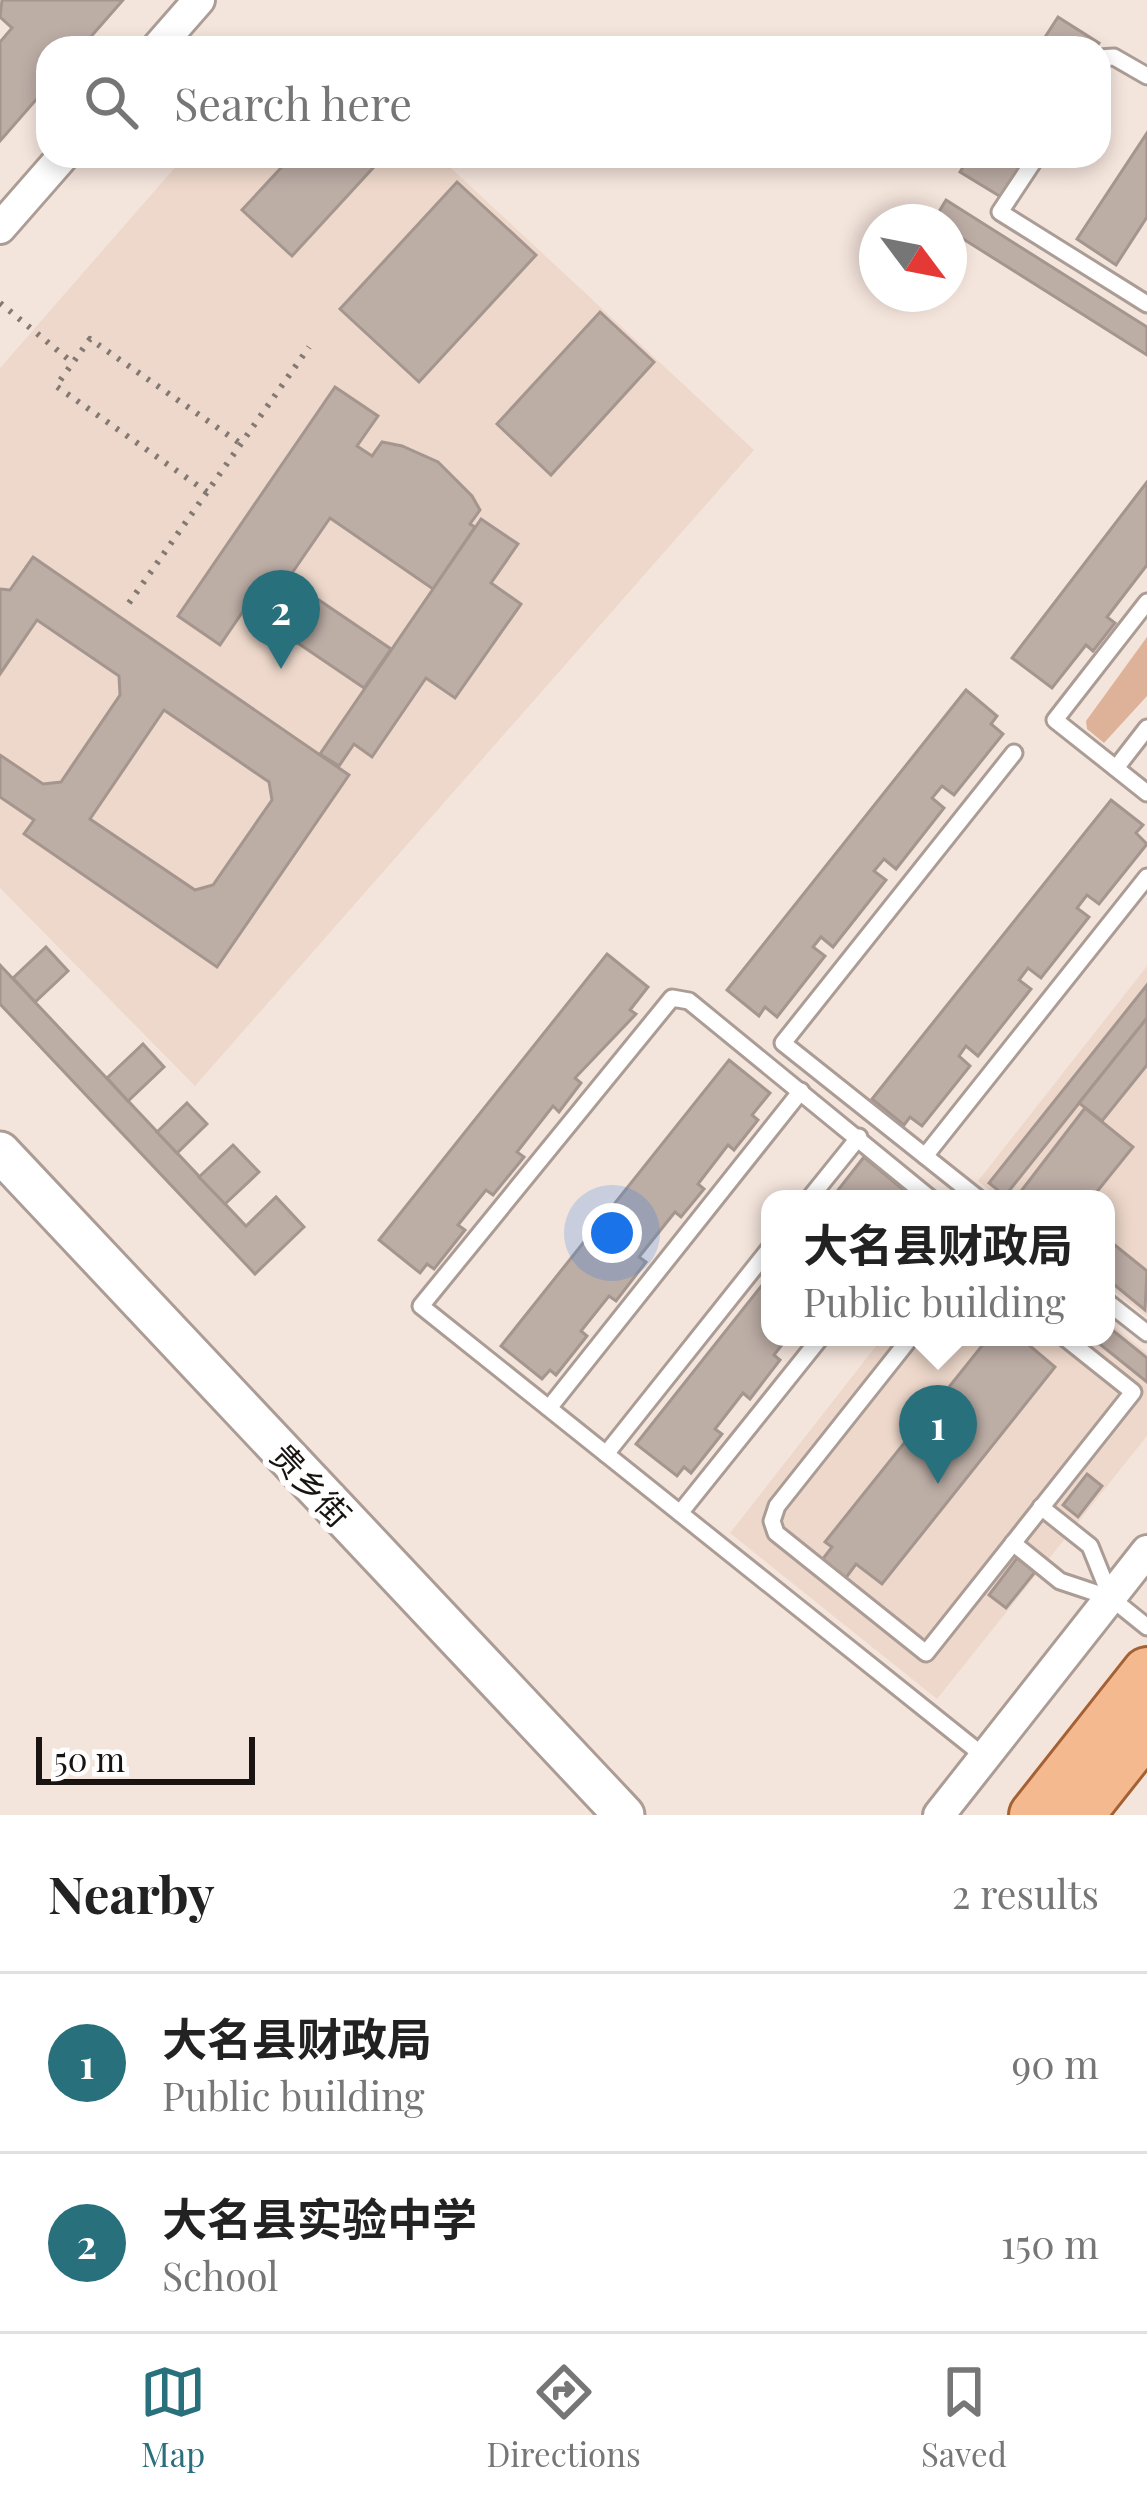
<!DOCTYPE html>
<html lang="en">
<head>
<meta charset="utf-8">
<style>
	body { margin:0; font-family:"Playfair Display","Noto Sans SC",serif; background:#f6f6f6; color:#222 }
	.compass { position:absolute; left:859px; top:204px; width:108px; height:108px; border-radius:50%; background:#fff; box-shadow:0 6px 18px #0003; rotate:122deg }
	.scale { position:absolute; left:36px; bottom:30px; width:219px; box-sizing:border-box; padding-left:12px; border:6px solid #191411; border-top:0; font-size:33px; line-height:42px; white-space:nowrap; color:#191411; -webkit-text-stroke:9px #fff; paint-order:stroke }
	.you { position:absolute; left:612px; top:1233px; width:42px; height:42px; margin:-30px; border:9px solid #fff; border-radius:50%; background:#1a73e8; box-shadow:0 0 0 18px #1a73e833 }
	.badge { display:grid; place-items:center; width:78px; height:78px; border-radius:50%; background:#28707c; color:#fff; font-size:39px; font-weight:700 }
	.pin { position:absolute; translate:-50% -99px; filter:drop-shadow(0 3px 6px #0008) }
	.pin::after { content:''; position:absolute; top:63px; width:42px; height:36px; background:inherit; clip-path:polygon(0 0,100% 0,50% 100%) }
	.popup { position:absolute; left:761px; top:1190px; width:354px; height:156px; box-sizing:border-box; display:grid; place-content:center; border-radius:24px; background:#fff; filter:drop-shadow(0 3px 9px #0005); font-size:39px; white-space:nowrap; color:#767676 }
	.popup b { font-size:45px; color:#222 }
	.popup::after { content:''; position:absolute; left:50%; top:100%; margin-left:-24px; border:24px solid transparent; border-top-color:#fff }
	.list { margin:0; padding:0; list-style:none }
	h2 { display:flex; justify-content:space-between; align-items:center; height:156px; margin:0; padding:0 48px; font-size:51px }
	h2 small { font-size:39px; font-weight:400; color:#767676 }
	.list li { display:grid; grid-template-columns:78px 1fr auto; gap:36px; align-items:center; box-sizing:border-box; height:180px; padding:0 48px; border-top:3px solid #e0e0e0 }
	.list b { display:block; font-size:45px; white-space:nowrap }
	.list p { margin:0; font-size:39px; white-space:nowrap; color:#767676 }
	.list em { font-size:39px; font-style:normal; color:#767676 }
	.icon { flex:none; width:66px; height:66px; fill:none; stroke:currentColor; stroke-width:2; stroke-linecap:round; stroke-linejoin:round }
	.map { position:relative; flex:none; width:1147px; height:1815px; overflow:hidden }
	.search { position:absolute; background:#fff; box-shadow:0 6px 18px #0003; left:36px; right:36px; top:36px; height:132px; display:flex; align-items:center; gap:30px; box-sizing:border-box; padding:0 42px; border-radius:36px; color:#767676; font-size:45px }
	.sheet { height:516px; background:#fff }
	nav { display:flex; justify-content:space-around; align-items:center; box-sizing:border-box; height:168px; border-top:3px solid #e0e0e0; background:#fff; font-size:33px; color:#767676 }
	nav a { display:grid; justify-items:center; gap:6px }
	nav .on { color:#28707c }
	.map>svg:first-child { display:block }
	.built { fill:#eed8cb }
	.green { fill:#deb298 }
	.building { fill:#bcada5; stroke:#a4968e; stroke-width:3; fill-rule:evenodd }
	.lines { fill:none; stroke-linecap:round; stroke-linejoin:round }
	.service-casing { stroke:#ab9d95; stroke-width:21 }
	.minor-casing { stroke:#ab9d95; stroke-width:36 }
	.tertiary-casing { stroke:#ab9d95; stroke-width:45 }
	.primary-casing { stroke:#a46133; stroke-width:54 }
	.path { stroke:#837973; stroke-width:6; stroke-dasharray:3 9; stroke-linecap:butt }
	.service { stroke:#fff; stroke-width:15 }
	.minor { stroke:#fff; stroke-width:30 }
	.tertiary { stroke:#fff; stroke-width:39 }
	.primary { stroke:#f5b990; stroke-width:48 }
	.labels { text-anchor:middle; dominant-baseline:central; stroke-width:12; stroke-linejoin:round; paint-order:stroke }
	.street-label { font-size:33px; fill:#191411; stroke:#fff }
</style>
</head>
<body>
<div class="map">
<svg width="1147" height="1815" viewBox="0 0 1147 1815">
	<rect width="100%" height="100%" fill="#f4e5dc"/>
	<!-- built -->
	<g class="built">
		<polygon points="185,156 438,156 754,450 195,1086 0,888 0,368"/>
		<polygon points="1147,966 1147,1317 1106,1284 1106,1199 1001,1199 978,1181"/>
		<polygon points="1106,1320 1147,1353 1147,1436 937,1699 730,1533 883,1337 1106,1337"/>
	</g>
	<!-- green -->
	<polygon class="green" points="1147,637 1147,696 1104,743 1087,729 1086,721"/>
	<!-- building -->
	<g class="building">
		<polygon points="2,0 123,0 81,48 48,48 48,86 0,141 0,42 12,28 0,17"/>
		<polygon points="1058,17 1099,43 1096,48 1038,48"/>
		<polygon points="1147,133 1147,217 1116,265 1077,239"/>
		<polygon points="292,156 384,156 292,256 242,210"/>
		<polygon points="970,156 1027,156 1001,197 960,172"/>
		<polygon points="457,182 536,255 419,382 340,309"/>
		<polygon points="946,200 1147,327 1147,355 949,230 949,222 934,220"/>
		<polygon points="600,312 654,362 551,475 497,424"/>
		<polygon points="335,387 378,416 357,446 372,456 382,442 402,446 438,462 472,496 480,510 470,524 475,527 433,589 330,518 261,618 246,607 220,645 178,616"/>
		<polygon points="1147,482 1147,565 1107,617 1115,623 1093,651 1086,645 1052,688 1012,658"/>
		<polygon points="481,519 518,544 491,583 521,604 455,698 426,678 372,757 354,744 339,766 320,754"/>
		<path d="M33,557L349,775L217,967L24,834L34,820L0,797V755L43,784L61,782L120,695L119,676L37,620L0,674V589L10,590ZM164,710L269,782L272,800L213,885L195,890L90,819Z"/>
		<polygon points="288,579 391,649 364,688 261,618"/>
		<polygon points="966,690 997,716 991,724 1003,734 954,795 942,786 932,798 944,808 896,869 884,859 874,871 886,880 833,947 821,937 813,947 825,956 777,1017 765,1007 759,1016 727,990"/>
		<polygon points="1111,800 1143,825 1136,833 1147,844 1099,904 1087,895 1077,908 1089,917 1041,978 1028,968 1019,980 1031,989 978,1056 966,1046 959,1056 970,1066 922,1126 910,1117 904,1125 872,1099"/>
		<polygon points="46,947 68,971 35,1002 13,978"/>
		<polygon points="607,954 648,987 630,1010 636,1014 575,1078 581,1083 559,1112 553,1106 517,1152 524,1157 493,1195 486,1190 458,1225 465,1230 434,1269 427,1264 420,1273 379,1240"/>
		<polygon points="0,965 246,1226 276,1197 304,1227 255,1274 0,1004"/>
		<polygon points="1147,985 1147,1018 1005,1196 989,1183"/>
		<polygon points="1147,1018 1147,1065 1102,1121 1079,1103"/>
		<polygon points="143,1044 164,1067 128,1101 107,1078"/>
		<polygon points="729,1060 770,1093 752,1115 758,1120 734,1150 728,1145 698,1184 704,1189 681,1217 675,1212 639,1257 646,1262 616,1301 609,1296 581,1331 587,1336 556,1375 550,1370 542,1379 501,1346"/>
		<polygon points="187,1103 207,1124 177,1153 157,1132"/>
		<polygon points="1085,1108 1133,1147 1091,1199 1015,1199"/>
		<polygon points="233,1145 259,1172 225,1204 199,1177"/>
		<polygon points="864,1157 905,1191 898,1199 831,1199"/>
		<polygon points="1106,1238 1147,1271 1145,1310 1106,1278"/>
		<polygon points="770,1275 770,1337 788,1337 774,1355 780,1360 750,1399 743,1393 715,1429 722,1434 691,1473 684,1467 677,1476 636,1444"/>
		<polygon points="1106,1325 1147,1358 1147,1382 1091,1337 1106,1337"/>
		<polygon points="989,1337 1037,1337 1030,1346 1055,1367 882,1584 856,1564 845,1579 822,1560 832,1547 825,1542"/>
		<polygon points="1087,1474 1102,1486 1078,1517 1063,1505"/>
		<polygon points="1017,1558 1035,1572 1006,1608 989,1595"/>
	</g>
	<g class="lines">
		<defs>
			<g id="service">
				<polyline points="1099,58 1114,57 1147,76"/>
				<polyline points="1037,156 1000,212 1147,304"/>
				<polyline points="1147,602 1055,720 1147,793"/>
				<polyline points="1116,768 1147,728"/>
				<polyline points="925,1156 1147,877"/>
				<polyline points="809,1199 859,1137"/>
				<polyline points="931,1199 689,1001 672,998 421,1306 985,1757"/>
				<polyline points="979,1199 783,1043 1014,753"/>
				<polyline points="1106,1301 1147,1333"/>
				<polyline points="911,1337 777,1506 772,1521 776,1533 926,1653 1133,1392 1064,1337"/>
				<polyline points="549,1408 801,1091"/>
				<polyline points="606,1454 770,1248"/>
				<polyline points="1041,1507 1090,1546 1111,1598"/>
				<polyline points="680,1513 821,1337"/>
				<polyline points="1013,1543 1060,1581 1111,1598 1147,1627"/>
			</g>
			<g id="minor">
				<polyline points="157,48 199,0"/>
				<polyline points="0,228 63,156"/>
				<polyline points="939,1815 1147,1551"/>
			</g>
			<polyline id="tertiary" points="0,1152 624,1815"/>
			<g id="primary">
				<polyline points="1034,1815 1147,1672"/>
				<polyline points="1079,1815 1147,1729"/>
			</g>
		</defs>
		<!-- service casing -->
		<use href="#service" class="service-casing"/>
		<!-- minor casing -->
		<use href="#minor" class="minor-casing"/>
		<!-- tertiary casing -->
		<use href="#tertiary" class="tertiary-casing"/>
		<!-- primary casing -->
		<use href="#primary" class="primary-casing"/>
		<!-- path -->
		<g class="path">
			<polyline points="0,303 73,363"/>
			<polyline points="207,492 56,386 90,339 241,444"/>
			<polyline points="129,603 309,347"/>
		</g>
		<!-- service -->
		<use href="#service" class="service"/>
		<!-- minor -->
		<use href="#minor" class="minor"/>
		<!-- tertiary -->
		<use href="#tertiary" class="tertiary"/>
		<!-- primary -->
		<use href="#primary" class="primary"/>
	</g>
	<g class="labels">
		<!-- street labels -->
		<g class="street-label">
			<text transform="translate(312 1484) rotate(47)">贵乡街</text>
		</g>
	</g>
</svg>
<svg class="compass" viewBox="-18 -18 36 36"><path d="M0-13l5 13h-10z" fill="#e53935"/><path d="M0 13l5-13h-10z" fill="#767676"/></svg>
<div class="scale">50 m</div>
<div class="you"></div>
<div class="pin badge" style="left:938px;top:1484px">1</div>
<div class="popup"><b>大名县财政局</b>Public building</div>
<div class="pin badge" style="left:281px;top:669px">2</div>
<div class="search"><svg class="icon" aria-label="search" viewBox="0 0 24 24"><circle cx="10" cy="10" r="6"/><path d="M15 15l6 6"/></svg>Search here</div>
</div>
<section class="sheet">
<h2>Nearby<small>2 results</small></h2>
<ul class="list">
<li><span class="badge">1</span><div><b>大名县财政局</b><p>Public building</p></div><em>90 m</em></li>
<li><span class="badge">2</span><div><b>大名县实验中学</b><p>School</p></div><em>150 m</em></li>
</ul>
</section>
<nav>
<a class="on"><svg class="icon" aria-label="map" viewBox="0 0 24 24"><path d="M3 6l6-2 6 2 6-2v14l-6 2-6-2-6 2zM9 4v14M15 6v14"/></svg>Map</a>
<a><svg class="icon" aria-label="directions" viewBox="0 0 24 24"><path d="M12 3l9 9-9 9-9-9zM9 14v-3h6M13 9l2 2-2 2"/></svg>Directions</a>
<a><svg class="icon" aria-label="saved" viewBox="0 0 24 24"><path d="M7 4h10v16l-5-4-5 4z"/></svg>Saved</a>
</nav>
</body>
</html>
